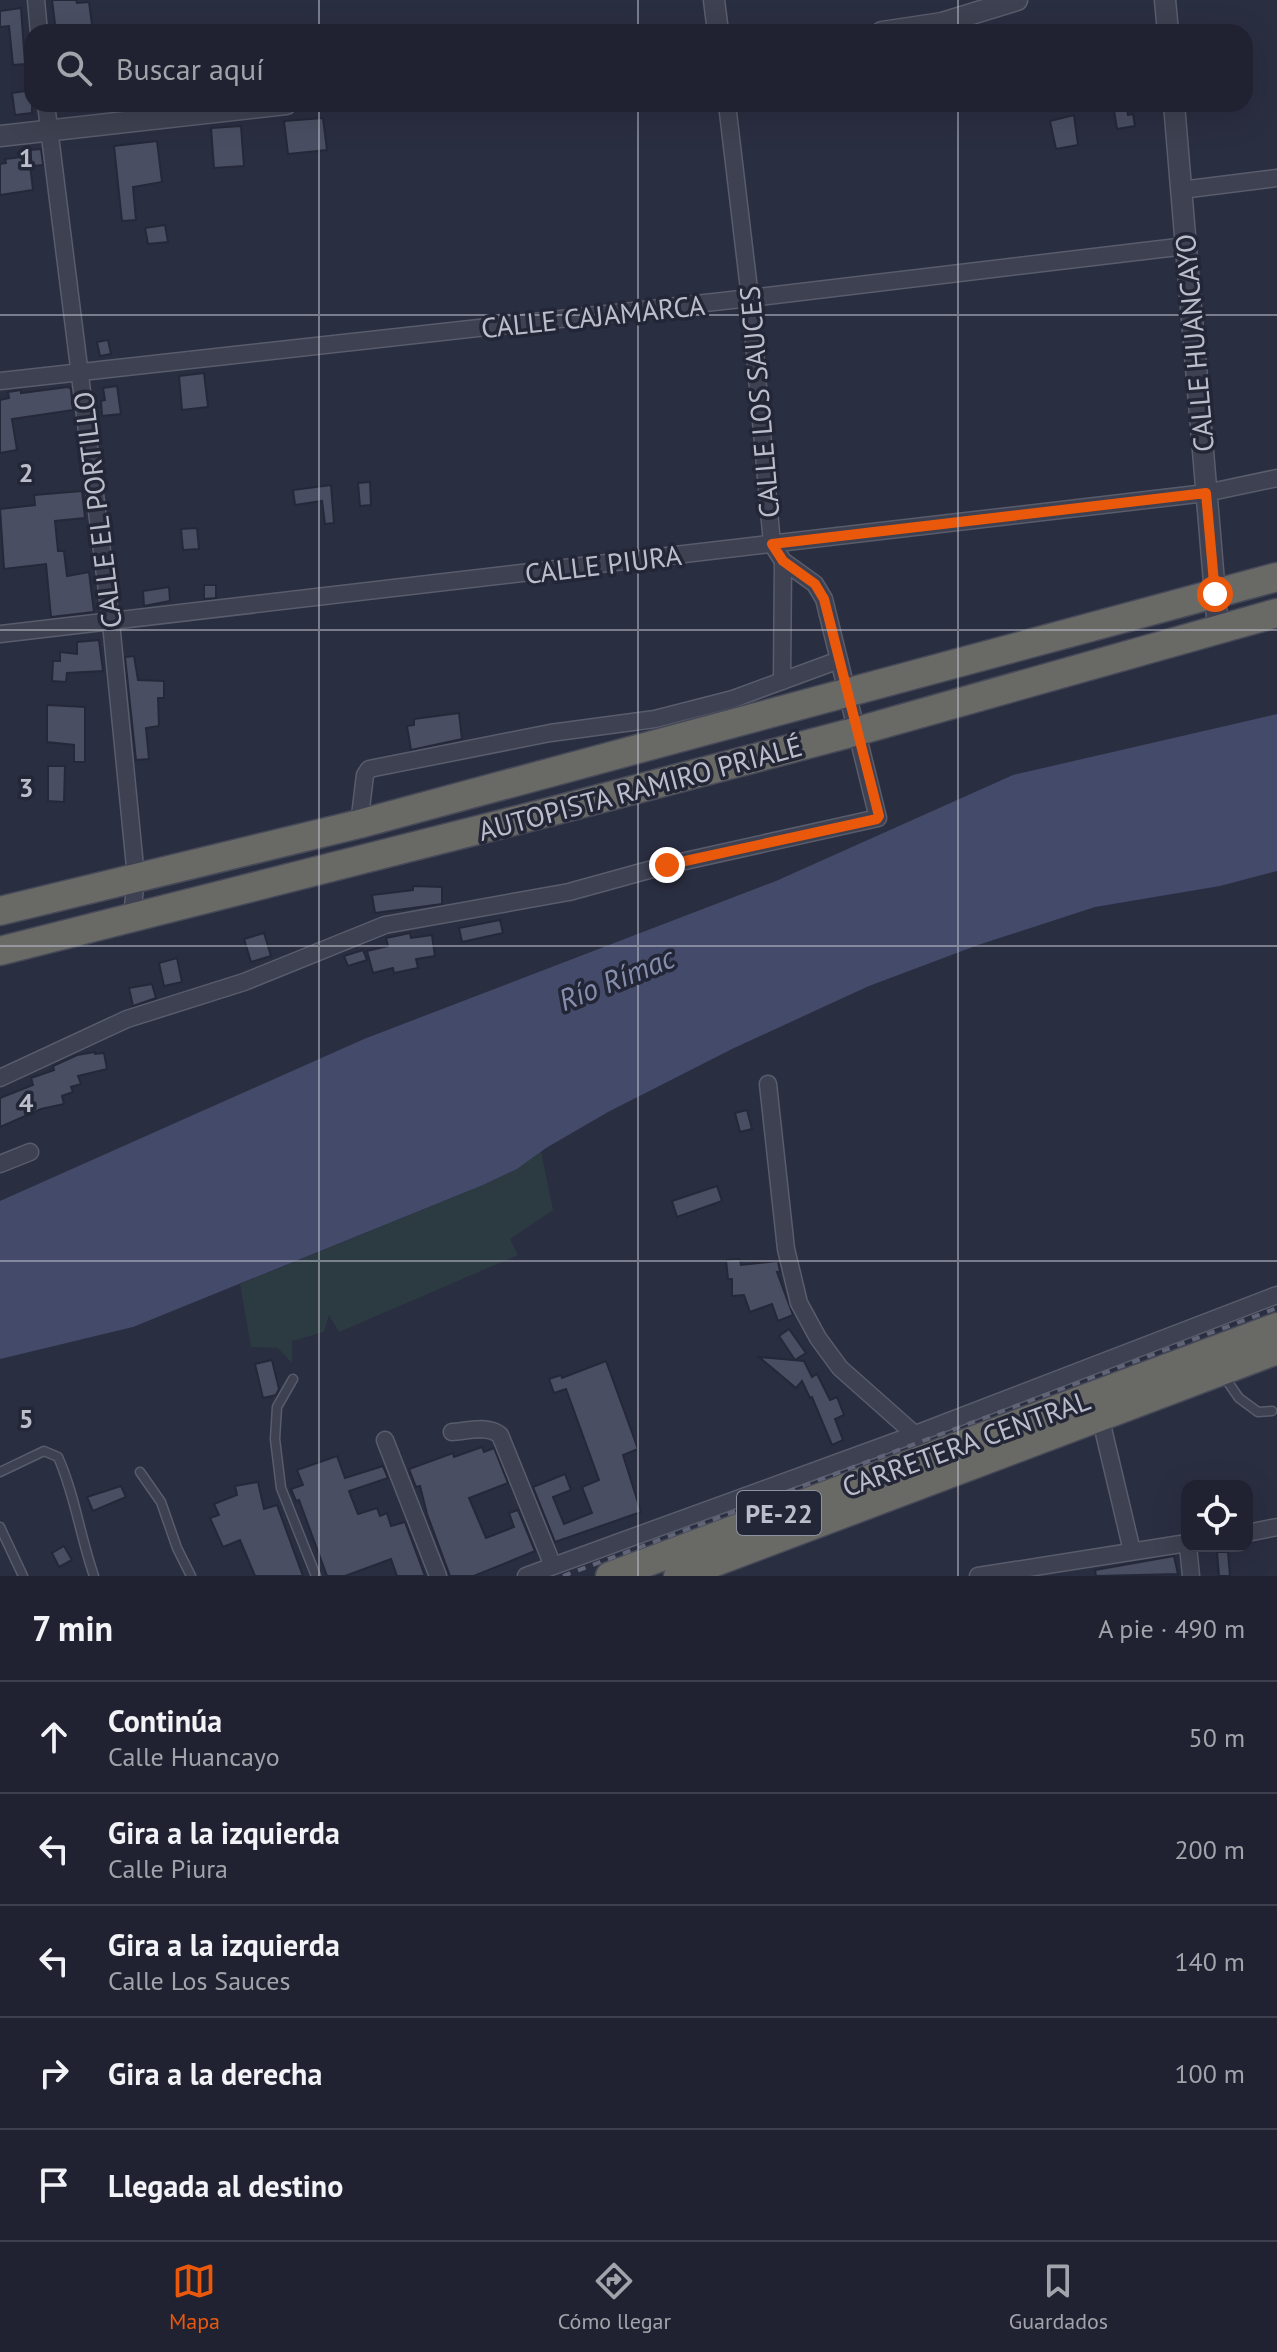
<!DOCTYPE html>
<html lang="es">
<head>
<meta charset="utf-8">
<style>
	body { margin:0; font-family:"PT Sans",sans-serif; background:#282a39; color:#f1f3f6 }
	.controls { position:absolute; right:24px; bottom:24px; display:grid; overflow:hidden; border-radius:16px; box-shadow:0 8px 32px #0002 }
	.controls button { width:72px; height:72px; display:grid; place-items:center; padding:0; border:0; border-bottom:2px solid #3d3f4d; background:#202231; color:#f1f3f6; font:40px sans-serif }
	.stop { position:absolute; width:24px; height:24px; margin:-18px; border:6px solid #ea580c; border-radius:50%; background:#fff }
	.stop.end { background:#ea580c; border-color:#fff; box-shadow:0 2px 8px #0008 }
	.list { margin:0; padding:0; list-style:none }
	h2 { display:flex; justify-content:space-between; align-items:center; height:104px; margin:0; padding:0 32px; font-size:34px }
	h2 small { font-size:26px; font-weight:400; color:#a2a4ab }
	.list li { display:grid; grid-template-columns:52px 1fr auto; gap:24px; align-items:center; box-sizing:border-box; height:112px; padding:0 32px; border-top:2px solid #3d3f4d }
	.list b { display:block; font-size:30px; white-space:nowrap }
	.list p { margin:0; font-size:26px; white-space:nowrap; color:#a2a4ab }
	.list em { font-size:26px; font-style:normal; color:#a2a4ab }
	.icon { flex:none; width:44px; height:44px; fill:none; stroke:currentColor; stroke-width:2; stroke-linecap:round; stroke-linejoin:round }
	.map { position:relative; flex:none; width:1277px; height:1576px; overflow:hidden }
	.search { position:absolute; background:#202231; box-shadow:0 8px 32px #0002; left:24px; right:24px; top:24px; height:88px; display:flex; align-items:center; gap:20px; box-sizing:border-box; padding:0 28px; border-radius:24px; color:#a2a4ab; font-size:30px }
	.sheet { height:664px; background:#202231 }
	nav { display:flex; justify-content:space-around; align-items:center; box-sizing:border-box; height:112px; border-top:2px solid #3d3f4d; background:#202231; font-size:22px; color:#a2a4ab }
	nav a { display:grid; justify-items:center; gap:4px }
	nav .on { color:#ea580c }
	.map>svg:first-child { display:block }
	.green { fill:#2c3a42 }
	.water { fill:#444a69 }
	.building { fill:#4a4e62; stroke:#252838; stroke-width:2 }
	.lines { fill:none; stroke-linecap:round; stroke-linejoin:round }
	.service-casing { stroke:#595c6b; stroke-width:11 }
	.minor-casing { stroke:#595c6b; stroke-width:19 }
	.tertiary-casing { stroke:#595c6b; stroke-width:23 }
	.trunk-casing { stroke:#464958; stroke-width:31 }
	.service { stroke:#3e4151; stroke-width:8 }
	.minor { stroke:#3e4151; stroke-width:16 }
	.tertiary { stroke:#3e4151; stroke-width:20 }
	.trunk { stroke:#696966; stroke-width:28 }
	.rail { stroke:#616477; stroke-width:4; stroke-dasharray:8 8; stroke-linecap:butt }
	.route { stroke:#ea580c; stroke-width:10 }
	.grid { fill:none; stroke:#bbbdcb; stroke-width:2; stroke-opacity:0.55 }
	.labels { text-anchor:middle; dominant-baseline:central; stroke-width:7; stroke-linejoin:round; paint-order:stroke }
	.shield { fill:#232636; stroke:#8d909e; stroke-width:2 }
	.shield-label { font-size:26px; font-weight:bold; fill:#bbbdcb }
	.street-label { font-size:28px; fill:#bbbdcb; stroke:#232636 }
	.water-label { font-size:30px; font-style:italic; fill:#868eae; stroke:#232636 }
	.grid-label { font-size:26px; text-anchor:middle; font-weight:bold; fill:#bbbdcb; stroke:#232636; stroke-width:7; stroke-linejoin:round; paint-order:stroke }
</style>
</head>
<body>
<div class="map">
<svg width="1277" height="1576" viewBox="0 0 1277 1576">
	<rect width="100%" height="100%" fill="#2a2e41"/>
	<!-- green -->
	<polygon class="green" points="541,1151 553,1210 510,1239 518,1255 339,1332 329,1315 324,1332 292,1341 292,1363 278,1348 251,1347 240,1284 483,1185 517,1169"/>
	<!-- water -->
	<polygon class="water" points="1277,714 1277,871 1220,886 1095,907 978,945 869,986 734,1048 608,1112 546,1148 517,1169 483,1185 133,1327 0,1359 0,1201 364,1039 776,881 1013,775"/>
	<!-- building -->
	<g class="building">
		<polygon points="52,0 76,0 77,3 89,2 93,32 56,32"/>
		<polygon points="21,8 25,64 13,65 9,26 0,27 0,11"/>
		<polygon points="32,90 32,113 15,115 12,93"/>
		<polygon points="1113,104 1126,104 1128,115 1133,114 1135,126 1117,129"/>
		<polygon points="1074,115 1078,145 1056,149 1050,121"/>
		<polygon points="323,118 327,150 288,154 284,121"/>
		<polygon points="241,126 244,166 214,168 211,128"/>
		<polygon points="157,141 162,182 133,187 136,220 122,221 114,146"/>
		<polygon points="41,149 43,165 32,166 30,150"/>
		<polygon points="29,156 33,190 0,195 0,164 6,163 5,159"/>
		<polygon points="165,225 168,242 148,244 145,228"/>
		<polygon points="108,340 111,354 100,356 97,342"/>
		<polygon points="204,373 208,407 182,410 179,376"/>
		<polygon points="117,386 121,414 102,416 101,401 105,400 103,388"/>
		<polygon points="68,387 71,389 73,410 12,419 17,450 0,453 0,400 9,398 8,392 21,390 21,393"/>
		<polygon points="370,482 371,505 360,506 358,483"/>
		<polygon points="331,485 334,523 325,524 322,501 295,505 293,490"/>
		<polygon points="82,491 85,518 55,521 58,551 64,551 67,576 89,572 94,612 51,617 46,564 4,569 0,509 35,505 34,495"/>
		<polygon points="197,528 199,549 183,550 181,529"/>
		<polygon points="204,585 216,585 216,598 204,599"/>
		<polygon points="169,587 170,601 144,606 143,591"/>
		<polygon points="99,640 103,671 67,673 66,682 52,681 53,661 60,661 60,652 77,654 77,642"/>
		<polygon points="134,656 138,680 164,681 164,698 158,698 159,726 146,728 149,759 136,760 125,657"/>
		<polygon points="47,705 85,707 85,762 74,762 74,745 47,742"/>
		<polygon points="459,713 462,739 411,750 407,726 414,725 414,719"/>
		<polygon points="48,766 65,766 64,802 48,801"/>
		<polygon points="413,886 442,887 442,904 375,913 372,895 413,890"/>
		<polygon points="500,920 503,933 462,942 459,928"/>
		<polygon points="264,933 271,956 251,962 244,939"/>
		<polygon points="410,933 411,938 432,935 435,956 416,959 418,968 394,973 393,968 373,973 367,951 388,946 386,938"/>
		<polygon points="363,950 367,960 348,966 344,956"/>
		<polygon points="177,958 182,982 164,986 159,963"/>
		<polygon points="152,984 156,998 133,1006 129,988"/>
		<polygon points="95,1052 95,1054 104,1053 107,1069 78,1076 81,1084 71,1087 73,1092 62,1096 64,1104 41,1109 0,1127 0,1098 33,1085 31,1078 54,1070 53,1066 77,1055"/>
		<polygon points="747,1110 752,1129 740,1132 735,1113"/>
		<polygon points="717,1186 722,1201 677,1217 672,1201"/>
		<polygon points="740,1259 741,1265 778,1261 780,1272 777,1272 793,1315 778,1321 772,1304 750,1312 744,1295 732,1296 732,1279 728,1279 726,1260"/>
		<polygon points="789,1329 806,1353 795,1360 779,1336"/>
		<polygon points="759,1357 804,1361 812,1377 817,1374 830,1400 837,1397 844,1415 835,1419 843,1440 832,1445 812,1397 810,1398 802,1381 796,1388"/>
		<polygon points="272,1360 279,1389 276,1395 263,1398 255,1364"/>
		<polygon points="606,1361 638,1449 623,1455 641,1512 555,1542 533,1487 565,1474 571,1490 553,1497 564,1524 592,1513 582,1487 599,1480 566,1389 554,1393 549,1379 561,1375 562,1378"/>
		<polygon points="482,1447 484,1452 494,1448 508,1483 469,1498 486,1538 514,1527 509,1513 518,1510 535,1551 474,1576 450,1576 427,1514 420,1486 416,1487 409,1469 453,1453 454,1457"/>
		<polygon points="337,1456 345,1478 383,1466 388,1478 349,1491 358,1514 377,1508 380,1516 387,1513 391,1526 405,1522 425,1576 397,1576 391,1559 345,1576 327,1576 299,1500 296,1501 291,1489 303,1485 297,1470"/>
		<polygon points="258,1482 264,1509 277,1505 303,1576 255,1576 240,1540 223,1547 210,1518 219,1515 214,1504 237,1495 235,1486"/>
		<polygon points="121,1486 126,1497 93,1511 87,1497"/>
		<polygon points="64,1546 72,1560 59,1567 52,1553"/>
		<polygon points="1217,1552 1228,1552 1230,1576 1219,1576"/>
		<polygon points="1174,1556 1178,1574 1096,1576 1095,1570"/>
	</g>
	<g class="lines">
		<defs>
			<g id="service">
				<polyline points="1223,1375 1239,1398 1258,1412 1272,1411"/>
				<polyline points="293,1379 277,1407 275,1439 281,1488 316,1576"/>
				<path d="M0,1472L44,1451L58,1457C75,1495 80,1536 94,1576"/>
				<polyline points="140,1472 161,1502 177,1548 191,1576"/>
				<polyline points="0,1527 23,1576"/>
			</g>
			<g id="minor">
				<polyline points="36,0 39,32"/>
				<polyline points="46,104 111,623 136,877 132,917"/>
				<polyline points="1181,190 1277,178"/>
				<polyline points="0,381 750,298 1186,246"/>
				<polyline points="0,634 1206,493 1277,478"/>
				<polyline points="782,681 783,561"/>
				<polyline points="359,824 365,775 369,769 550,733 655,719 733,699 839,660"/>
				<polyline points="0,1078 127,1019 244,982 385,925 569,892 667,865 878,818 824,599 815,584 783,561 772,544 750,298 727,104"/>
				<polyline points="768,1084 786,1249 799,1303 818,1338 840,1368 920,1439"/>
				<polyline points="0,1164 30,1152"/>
				<polyline points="1100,1416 1132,1551"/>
				<path d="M452,1432C467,1431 487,1425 500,1435L553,1566"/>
				<polyline points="385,1440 438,1576"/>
				<polyline points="1247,1533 1277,1527"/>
				<polyline points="1188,1546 1191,1576"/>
				<polyline points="526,1576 913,1435 1277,1295"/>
				<polyline points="978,1576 1187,1543"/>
			</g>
			<g id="tertiary">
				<polyline points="714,0 718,32"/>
				<polyline points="1165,0 1168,32"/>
				<polyline points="882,32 942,23 1017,0"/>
				<polyline points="1174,104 1218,630"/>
				<polyline points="0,136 286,104"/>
			</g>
			<g id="trunk">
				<polyline points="0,911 359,824 1277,577"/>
				<polyline points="0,951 553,811 858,731 1277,613"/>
				<polyline points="610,1576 1277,1327"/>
				<polyline points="678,1576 1277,1350"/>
			</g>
		</defs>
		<!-- service casing -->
		<use href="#service" class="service-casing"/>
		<!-- minor casing -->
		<use href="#minor" class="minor-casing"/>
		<!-- tertiary casing -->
		<use href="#tertiary" class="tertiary-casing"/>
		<!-- trunk casing -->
		<use href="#trunk" class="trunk-casing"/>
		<!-- service -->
		<use href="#service" class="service"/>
		<!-- minor -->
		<use href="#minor" class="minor"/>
		<!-- tertiary -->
		<use href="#tertiary" class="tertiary"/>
		<!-- trunk -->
		<use href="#trunk" class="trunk"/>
		<!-- rail -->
		<polyline class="rail" points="563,1576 1277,1308"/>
	</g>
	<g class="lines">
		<!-- route -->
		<polyline class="route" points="667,865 877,819 879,816 824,599 815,584 783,561 772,544 1206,493 1215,594"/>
	</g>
	<!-- grid -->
	<path class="grid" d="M319,0V32M638,0V32M958,0V32M319,104V1576M638,104V1576M958,104V1576M0,315H1277M0,630H1277M0,946H1277M0,1261H1277"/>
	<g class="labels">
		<!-- shield labels -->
		<rect class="shield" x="737" y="1491" width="84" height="44" rx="6"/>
		<g class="shield-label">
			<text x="779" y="1513">PE-22</text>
		</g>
		<!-- street labels -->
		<g class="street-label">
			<text transform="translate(593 316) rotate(-6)">CALLE CAJAMARCA</text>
			<text transform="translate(1194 343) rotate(-95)">CALLE HUANCAYO</text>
			<text transform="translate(759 402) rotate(-95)">CALLE LOS SAUCES</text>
			<text transform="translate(97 510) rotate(-97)">CALLE EL PORTILLO</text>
			<text transform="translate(603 564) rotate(-7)">CALLE PIURA</text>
			<text transform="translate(640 788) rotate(-15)">AUTOPISTA RAMIRO PRIALÉ</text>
			<text transform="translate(966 1443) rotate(-20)">CARRETERA CENTRAL</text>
		</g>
		<!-- water labels -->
		<g class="water-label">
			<text transform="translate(616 978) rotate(-22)">Río Rímac</text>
		</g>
	</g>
	<g class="grid-label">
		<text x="26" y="167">1</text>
		<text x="26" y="482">2</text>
		<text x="26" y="797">3</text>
		<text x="26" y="1112">4</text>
		<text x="26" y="1428">5</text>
	</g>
</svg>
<div class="controls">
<button><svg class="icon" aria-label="locate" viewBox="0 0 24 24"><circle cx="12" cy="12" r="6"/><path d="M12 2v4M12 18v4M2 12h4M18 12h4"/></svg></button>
</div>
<div class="stop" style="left:1215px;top:594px"></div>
<div class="stop end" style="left:667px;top:865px"></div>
<div class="search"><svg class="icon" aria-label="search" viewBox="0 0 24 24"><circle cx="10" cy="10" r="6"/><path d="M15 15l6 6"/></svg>Buscar aquí</div>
</div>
<section class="sheet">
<h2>7 min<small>A pie · 490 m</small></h2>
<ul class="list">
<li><svg class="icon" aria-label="ahead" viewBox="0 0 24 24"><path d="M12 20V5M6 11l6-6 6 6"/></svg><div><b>Continúa</b><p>Calle Huancayo</p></div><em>50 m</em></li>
<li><svg class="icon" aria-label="left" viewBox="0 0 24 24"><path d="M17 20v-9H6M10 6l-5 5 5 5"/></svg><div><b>Gira a la izquierda</b><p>Calle Piura</p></div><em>200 m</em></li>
<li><svg class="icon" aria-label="left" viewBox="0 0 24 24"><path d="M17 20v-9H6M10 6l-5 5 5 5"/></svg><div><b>Gira a la izquierda</b><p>Calle Los Sauces</p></div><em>140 m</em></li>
<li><svg class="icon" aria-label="right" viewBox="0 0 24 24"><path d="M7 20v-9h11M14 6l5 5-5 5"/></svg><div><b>Gira a la derecha</b></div><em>100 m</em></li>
<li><svg class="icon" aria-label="arrive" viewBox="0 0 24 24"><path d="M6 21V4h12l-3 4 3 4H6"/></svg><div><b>Llegada al destino</b></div></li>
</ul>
</section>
<nav>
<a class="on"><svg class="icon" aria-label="map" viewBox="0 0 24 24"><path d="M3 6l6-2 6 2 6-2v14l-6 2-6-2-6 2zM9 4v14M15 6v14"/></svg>Mapa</a>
<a><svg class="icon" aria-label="directions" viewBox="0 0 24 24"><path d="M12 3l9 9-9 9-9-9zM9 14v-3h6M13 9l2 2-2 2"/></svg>Cómo llegar</a>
<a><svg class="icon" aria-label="saved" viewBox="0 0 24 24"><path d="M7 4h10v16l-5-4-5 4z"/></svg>Guardados</a>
</nav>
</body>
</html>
